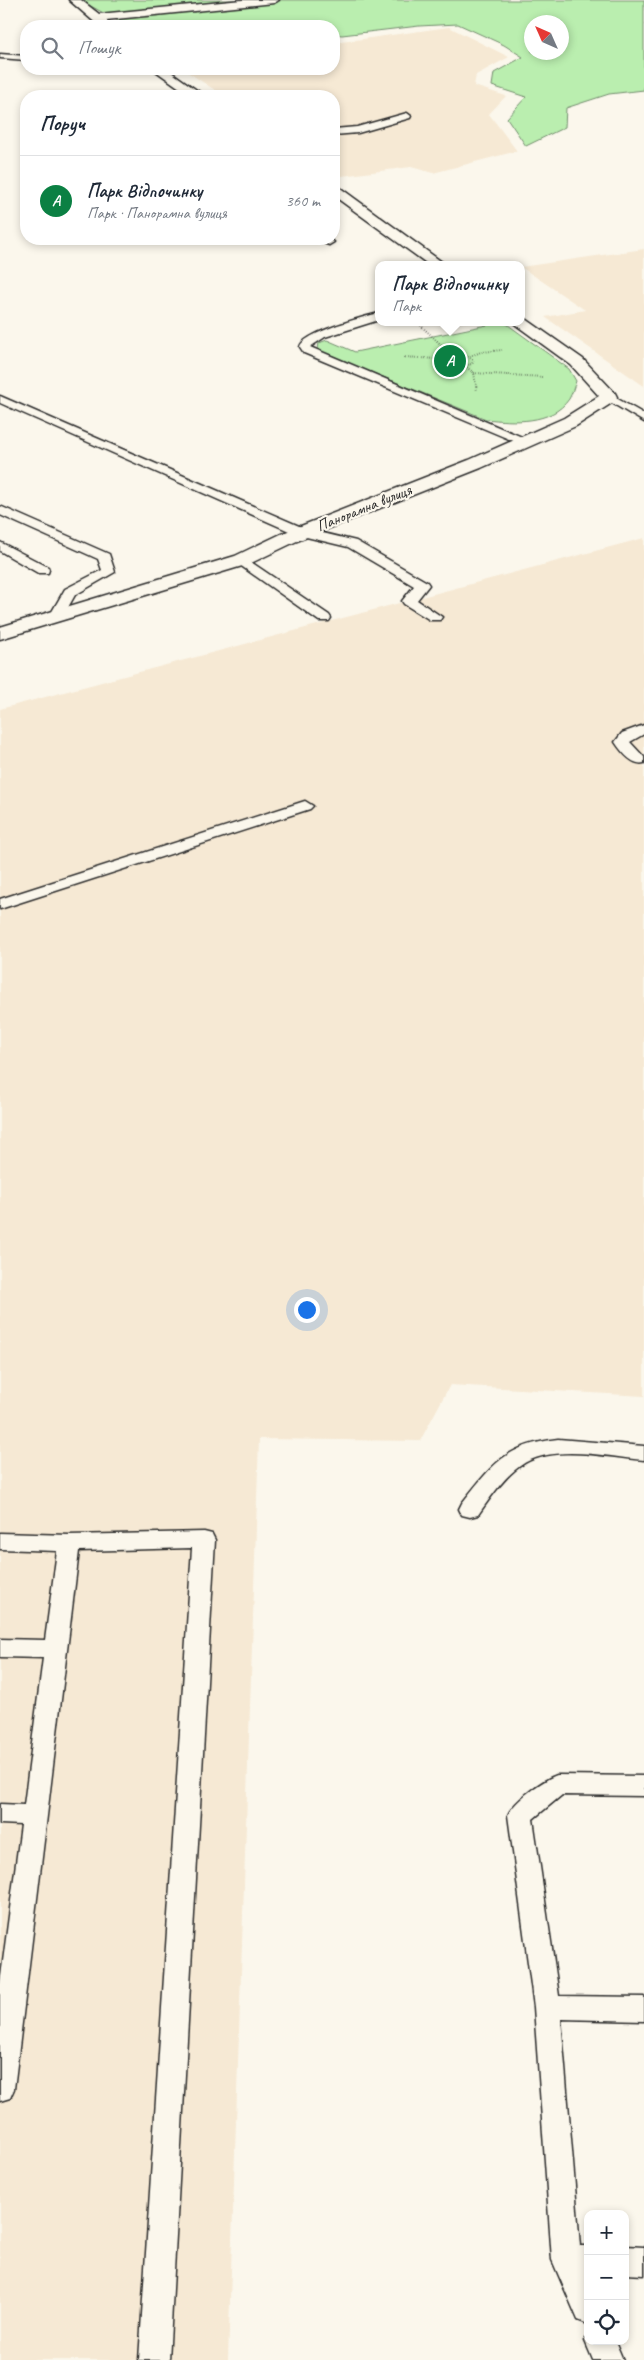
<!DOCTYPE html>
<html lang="uk">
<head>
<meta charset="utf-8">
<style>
	body { margin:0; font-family:Caveat,sans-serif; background:#f2f2f3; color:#1f2937 }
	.controls { position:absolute; right:15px; bottom:15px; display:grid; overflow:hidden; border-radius:10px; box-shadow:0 2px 8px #0003 }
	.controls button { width:45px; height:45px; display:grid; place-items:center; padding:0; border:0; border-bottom:1px solid #e0e1e3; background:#fff; color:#1f2937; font:25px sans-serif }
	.compass { position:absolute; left:524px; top:15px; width:45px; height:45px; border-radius:50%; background:#fff; box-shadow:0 2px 8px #0003; rotate:315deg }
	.you { position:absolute; left:306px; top:1309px; width:18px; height:18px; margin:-12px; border:4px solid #fff; border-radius:50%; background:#1a73e8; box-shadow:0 0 0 8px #1a73e833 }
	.badge { display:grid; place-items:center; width:32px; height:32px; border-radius:50%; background:#0b8043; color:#fff; font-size:16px; font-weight:700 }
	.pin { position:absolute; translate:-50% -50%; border:2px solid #fff; box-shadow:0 1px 5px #0006 }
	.popup { position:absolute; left:375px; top:261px; width:150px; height:65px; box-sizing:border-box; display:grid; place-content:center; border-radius:10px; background:#fff; filter:drop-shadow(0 1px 4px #0005); font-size:16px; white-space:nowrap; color:#747a83 }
	.popup b { font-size:19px; color:#1f2937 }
	.popup::after { content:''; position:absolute; left:50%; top:100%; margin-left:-10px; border:10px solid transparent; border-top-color:#fff }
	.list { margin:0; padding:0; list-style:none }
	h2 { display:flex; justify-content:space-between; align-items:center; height:65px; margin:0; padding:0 20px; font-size:21px }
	h2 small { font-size:16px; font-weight:400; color:#747a83 }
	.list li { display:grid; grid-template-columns:32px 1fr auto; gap:15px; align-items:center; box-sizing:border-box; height:90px; padding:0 20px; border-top:1px solid #e0e1e3 }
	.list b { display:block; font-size:19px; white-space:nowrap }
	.list p { margin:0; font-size:16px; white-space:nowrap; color:#747a83 }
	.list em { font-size:16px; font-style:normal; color:#747a83 }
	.icon { flex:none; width:28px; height:28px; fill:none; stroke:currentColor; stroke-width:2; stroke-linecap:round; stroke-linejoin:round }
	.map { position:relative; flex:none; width:644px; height:2360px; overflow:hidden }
	.search { position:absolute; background:#fff; box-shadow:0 2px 8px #0003; left:20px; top:20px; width:320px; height:55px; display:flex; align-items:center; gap:12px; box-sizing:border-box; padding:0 18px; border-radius:20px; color:#747a83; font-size:19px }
	.panel { position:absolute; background:#fff; box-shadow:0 2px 8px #0003; left:20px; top:90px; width:320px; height:155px; border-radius:20px }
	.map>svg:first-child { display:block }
	.built { fill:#f6e9d4 }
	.green { fill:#baeeaf; stroke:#728c6d; fill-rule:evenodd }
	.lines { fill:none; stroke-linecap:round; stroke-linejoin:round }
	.service-casing { stroke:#2b2b2b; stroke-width:3 }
	.minor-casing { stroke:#2b2b2b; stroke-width:3 }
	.path { stroke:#2b2b2b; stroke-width:2; stroke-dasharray:0.5 2; stroke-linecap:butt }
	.service { fill:#fbf7ec; fill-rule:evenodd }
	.minor { fill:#fbf7ec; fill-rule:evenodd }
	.labels { text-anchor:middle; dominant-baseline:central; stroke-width:4.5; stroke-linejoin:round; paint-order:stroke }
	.far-street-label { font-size:16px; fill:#2b2b2b; stroke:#fbf7ec }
</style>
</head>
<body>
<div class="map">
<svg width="644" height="2360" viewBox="0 0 644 2360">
	<rect width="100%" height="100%" fill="#fbf7ec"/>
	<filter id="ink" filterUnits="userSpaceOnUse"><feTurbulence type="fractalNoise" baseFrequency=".02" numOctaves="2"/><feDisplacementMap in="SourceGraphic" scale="10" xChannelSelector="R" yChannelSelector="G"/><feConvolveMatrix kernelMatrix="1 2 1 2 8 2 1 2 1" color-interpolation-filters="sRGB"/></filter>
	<g filter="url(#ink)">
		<!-- built -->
		<g class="built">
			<polygon points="449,27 509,57 476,75 474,86 506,96 489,114 517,151 433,173 411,167 334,177 334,96 224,96 183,69 334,69 334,43"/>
			<polygon points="644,249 644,386 545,317 585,310 521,267"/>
			<polygon points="644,538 644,1396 450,1385 420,1441 259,1439 228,2360 0,2360 0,709"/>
		</g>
		<!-- green -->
		<g class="green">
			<path d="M80,0H644V90L609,94L566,108L565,127L526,146L507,118L526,97L492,86L494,73L523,57L504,45L458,24L419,26L342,35L334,34V26H261L221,22L183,26H127ZM532,22H562V52H532Z"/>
			<path d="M483,322H504L569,369L576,381C574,386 572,394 569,399C551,425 513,422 486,419L324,353L318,349L319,343L327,340L355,352L487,325Z"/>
		</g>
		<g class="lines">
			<defs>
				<g id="service">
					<polygon points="0,54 26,56 26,60 0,58"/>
					<polygon points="407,113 411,116 410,118 358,133 334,135 334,129 357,127"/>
					<polygon points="314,239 329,239 334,242 329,245"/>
					<path d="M379,313V320L325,337L310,347L529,440L531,442L529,444H521L304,353L300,347C303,333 363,317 379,313Z"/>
					<polygon points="609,394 644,414 644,422 605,399 603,397"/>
					<polygon points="0,396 306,529 356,541 427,582 429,585 417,600 442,617 440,620 430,620 404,604 402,601 414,586 348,547 298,535 0,403"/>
					<polygon points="0,506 109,554 115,572 75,595 62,618 52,618 50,615 65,589 102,570 98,559 0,515"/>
					<polygon points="0,542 48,567 49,570 48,573 38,573 0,551"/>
					<polygon points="242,556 329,615 331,618 329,621 319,621 237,563 236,560 237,557"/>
					<path d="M644,725V734L630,742L644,757V763C632,766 621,751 615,742L622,733Z"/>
					<polygon points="305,801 313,806 310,809 0,909 0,899"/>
					<path d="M558,1439L644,1446V1460C608,1457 551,1443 520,1466C503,1478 490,1498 478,1515L470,1517L462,1515L459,1509L462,1503C493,1464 506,1445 558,1439Z"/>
					<polygon points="204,1532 212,1534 215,1540 169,2360 139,2360 192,1548 79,1551 14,2089 10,2098 0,2101 0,1984 21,1825 0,1824 0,1804 24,1805 43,1658 0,1657 0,1639 45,1640 57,1551 0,1549 0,1533 69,1535"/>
					<path d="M557,1775L644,1776V1796L562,1795L533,1819L559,1996L644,1997V2021L561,2019L580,2246H588V2324L578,2320L552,2260L534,2007L508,1815C514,1801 543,1780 557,1775Z"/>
					<polygon points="625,2246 644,2247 644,2275 625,2274"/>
					<polygon points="588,2335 588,2341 615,2341 623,2360 593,2360 585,2341"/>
				</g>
				<g id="minor">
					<polygon points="69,0 81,0 99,14 242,0 279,0 274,3 106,20 111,26 99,26"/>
					<polygon points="153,69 167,69 205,96 191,96"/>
					<polygon points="334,186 339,187 446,265 429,265 334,196"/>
					<polygon points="521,317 526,319 583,359 615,393 617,397 615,401 576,426 481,468 297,541 249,564 0,639 0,627 235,556 283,533 469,460 564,418 599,396 571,365 516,325 513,322 521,322"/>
				</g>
			</defs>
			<!-- service casing -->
			<use href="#service" class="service-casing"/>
			<!-- minor casing -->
			<use href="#minor" class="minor-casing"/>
			<!-- path -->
			<g class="path">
				<polyline points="417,322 451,354"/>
				<polygon points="451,354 462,354 474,360 472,364 455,367 438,362 437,359"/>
				<polyline points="470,356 481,352 502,350"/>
				<polyline points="403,357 437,359"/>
				<polyline points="465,366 474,373 477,391"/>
				<polyline points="474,373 543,377"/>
			</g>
			<!-- service -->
			<use href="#service" class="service"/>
			<!-- minor -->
			<use href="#minor" class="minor"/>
		</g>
	</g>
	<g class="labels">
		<!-- far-street labels -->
		<g class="far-street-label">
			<text transform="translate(364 508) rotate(-22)">Панорамна вулиця</text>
		</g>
	</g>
</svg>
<div class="controls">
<button>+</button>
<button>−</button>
<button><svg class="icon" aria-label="locate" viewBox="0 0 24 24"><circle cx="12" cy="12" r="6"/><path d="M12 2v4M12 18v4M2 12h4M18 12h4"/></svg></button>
</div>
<svg class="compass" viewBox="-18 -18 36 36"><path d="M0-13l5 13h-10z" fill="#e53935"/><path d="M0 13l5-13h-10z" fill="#747a83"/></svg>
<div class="you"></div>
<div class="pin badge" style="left:450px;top:361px">A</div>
<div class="popup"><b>Парк Відпочинку</b>Парк</div>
<div class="search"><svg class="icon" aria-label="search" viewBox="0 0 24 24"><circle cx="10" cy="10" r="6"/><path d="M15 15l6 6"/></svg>Пошук</div>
<section class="panel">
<h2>Поруч<small></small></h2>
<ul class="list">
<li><span class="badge">A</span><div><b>Парк Відпочинку</b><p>Парк · Панорамна вулиця</p></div><em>360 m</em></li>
</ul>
</section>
</div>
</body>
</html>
